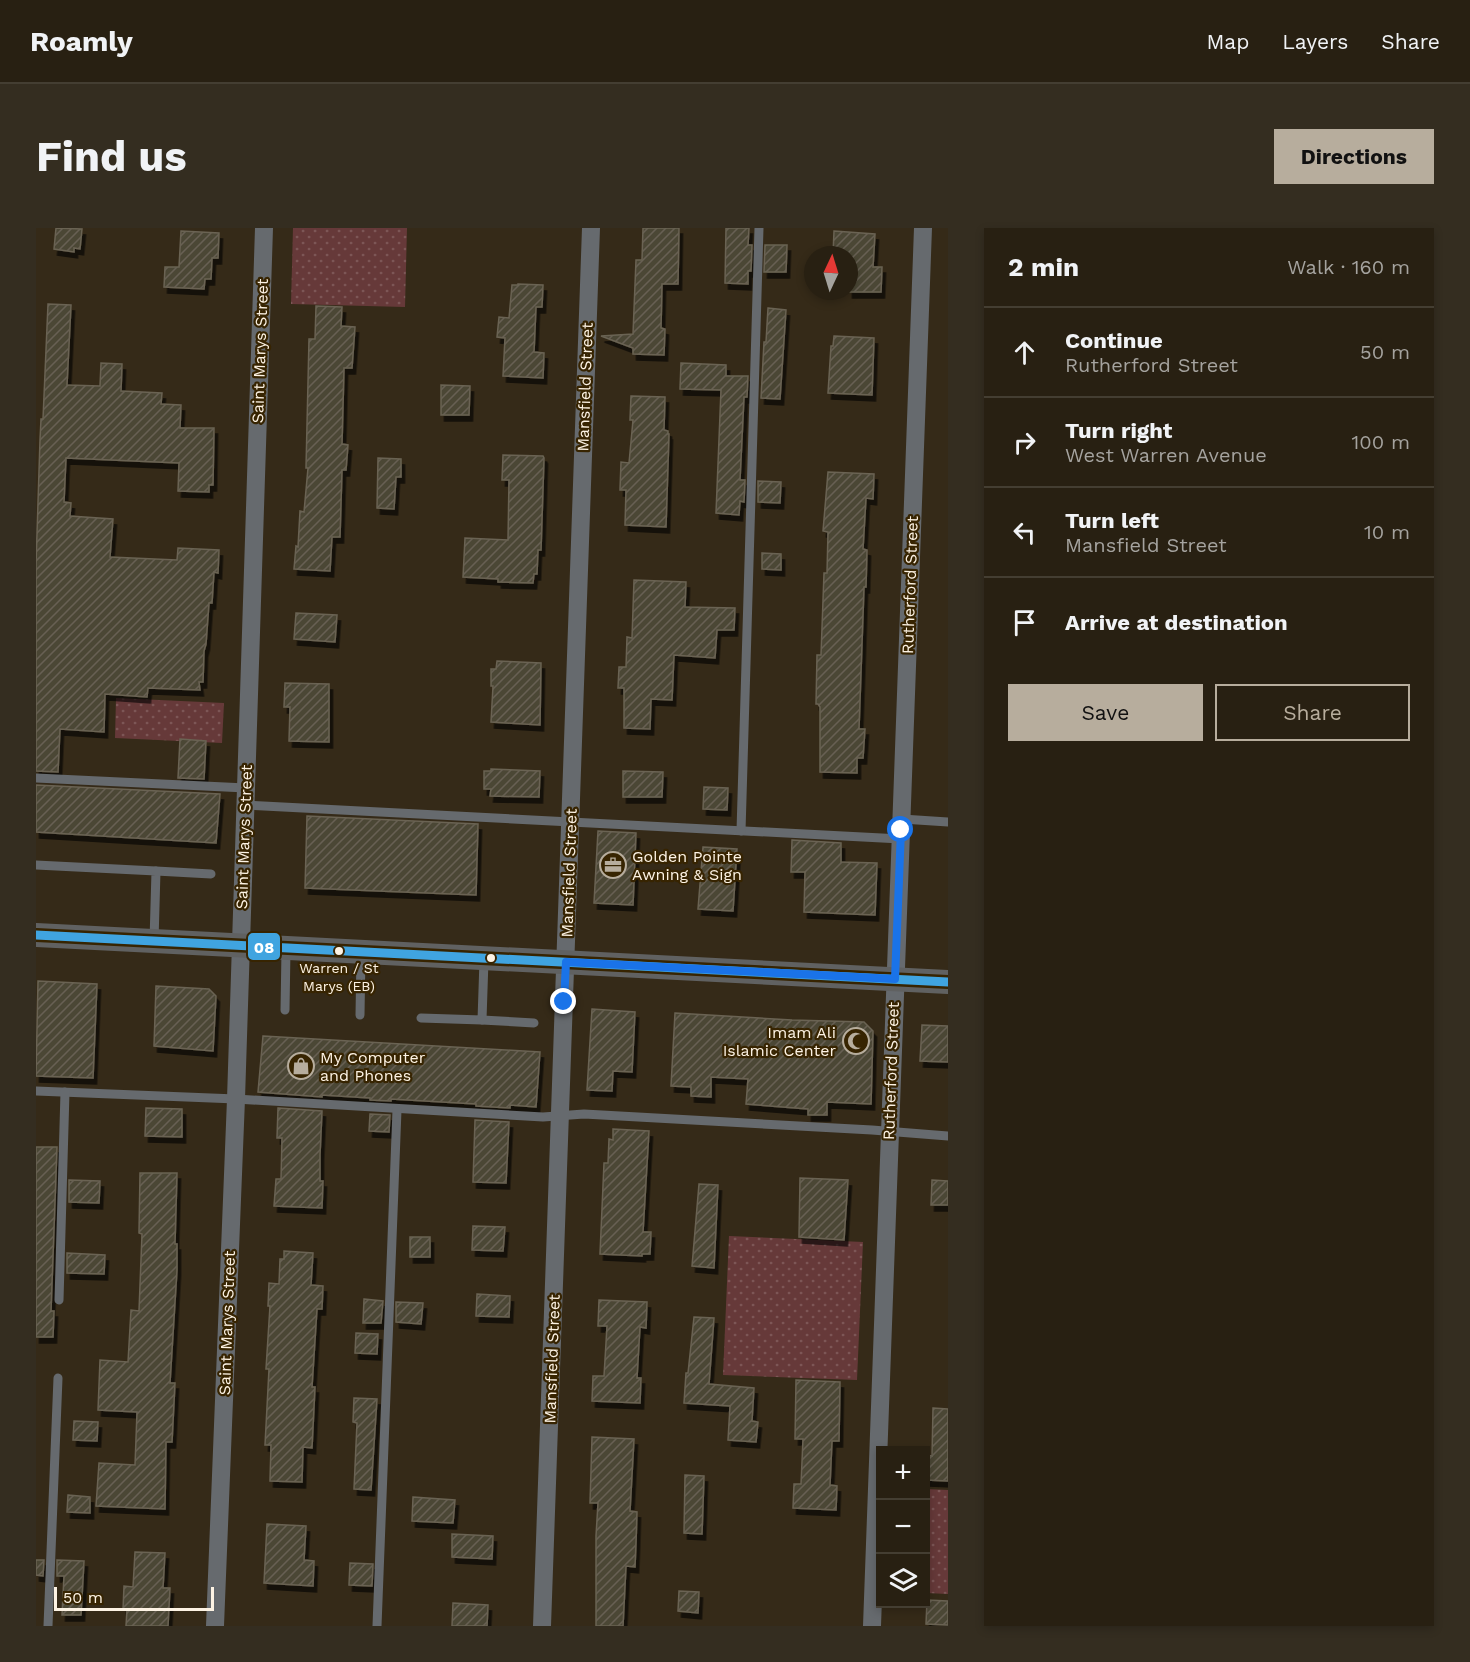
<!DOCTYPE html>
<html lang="en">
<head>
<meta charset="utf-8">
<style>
	body { margin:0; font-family:"Work Sans",sans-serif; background:#342d20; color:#f1f3f6 }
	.controls { position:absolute; right:18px; bottom:18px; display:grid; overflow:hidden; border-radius:0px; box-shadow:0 3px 9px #0003 }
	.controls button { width:54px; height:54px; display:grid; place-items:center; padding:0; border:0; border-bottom:2px solid #443e32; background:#282012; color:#f1f3f6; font:30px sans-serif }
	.compass { position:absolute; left:768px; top:18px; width:54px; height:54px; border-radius:50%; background:#282012; box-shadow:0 3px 9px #0003; rotate:4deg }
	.scale { position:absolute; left:18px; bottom:15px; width:160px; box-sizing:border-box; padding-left:6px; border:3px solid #fdf3e4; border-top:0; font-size:16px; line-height:21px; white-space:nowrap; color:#fdf3e4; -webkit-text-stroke:4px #372401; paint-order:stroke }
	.stop { position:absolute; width:18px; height:18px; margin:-14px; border:4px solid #1a73e8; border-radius:50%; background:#fff }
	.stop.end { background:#1a73e8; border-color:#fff; box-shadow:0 2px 6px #0008 }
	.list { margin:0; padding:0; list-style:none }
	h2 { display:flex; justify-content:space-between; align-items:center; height:78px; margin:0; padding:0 24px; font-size:26px }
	h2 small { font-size:20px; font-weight:400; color:#a5a39f }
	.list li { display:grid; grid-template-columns:39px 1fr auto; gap:18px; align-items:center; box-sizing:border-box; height:90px; padding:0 24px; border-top:2px solid #443e32 }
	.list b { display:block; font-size:22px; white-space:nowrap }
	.list p { margin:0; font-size:20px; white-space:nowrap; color:#a5a39f }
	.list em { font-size:20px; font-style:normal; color:#a5a39f }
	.actions { display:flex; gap:12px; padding:18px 24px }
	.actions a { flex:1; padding:14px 0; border:2px solid #b7ad9d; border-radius:0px; text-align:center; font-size:21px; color:#b7ad9d }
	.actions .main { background:#b7ad9d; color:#111 }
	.icon { flex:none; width:33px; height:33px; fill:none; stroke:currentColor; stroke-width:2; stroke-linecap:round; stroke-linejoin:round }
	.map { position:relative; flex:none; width:912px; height:1398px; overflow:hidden; border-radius:0px }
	header { display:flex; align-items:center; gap:36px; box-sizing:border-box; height:84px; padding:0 30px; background:#282012; border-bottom:2px solid #443e32 }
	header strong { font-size:28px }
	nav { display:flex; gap:33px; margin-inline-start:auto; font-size:21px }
	.intro { display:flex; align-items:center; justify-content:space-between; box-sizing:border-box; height:144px; padding:0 36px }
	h1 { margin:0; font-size:42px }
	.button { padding:15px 27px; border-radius:0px; background:#b7ad9d; color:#111; font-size:21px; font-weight:700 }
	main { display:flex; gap:36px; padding:0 36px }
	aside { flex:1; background:#282012; border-radius:0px; box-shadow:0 3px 9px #0003 }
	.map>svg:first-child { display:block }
	.green { fill:url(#green-dots) }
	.building { fill:url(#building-hatch); stroke:#6a6353; stroke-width:1.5; filter:url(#shadow) }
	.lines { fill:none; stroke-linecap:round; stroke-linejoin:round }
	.lane { stroke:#666a6e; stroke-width:9 }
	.street { stroke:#666a6e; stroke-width:18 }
	.secondary { stroke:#606161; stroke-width:24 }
	.bus-1-casing { stroke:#372401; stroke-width:14 }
	.bus-1 { stroke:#40a4e0; stroke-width:9 }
	.route { stroke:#1a73e8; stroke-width:8 }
	.bus-dot { fill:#fdf3e4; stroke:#372401; stroke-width:2 }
	.labels { text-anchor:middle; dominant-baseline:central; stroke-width:4.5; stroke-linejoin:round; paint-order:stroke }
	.bus-label { font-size:14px; fill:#fdf3e4; stroke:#372401 }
	.street-label { font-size:16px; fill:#fdf3e4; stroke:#372401 }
	.poi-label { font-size:16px; fill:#fdf3e4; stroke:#372401; text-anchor:start }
	.line-badge { stroke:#372401; stroke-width:2 }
	.badge-label { font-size:16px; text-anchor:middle; font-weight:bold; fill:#fff }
</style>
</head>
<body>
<header>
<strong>Roamly</strong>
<nav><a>Map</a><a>Layers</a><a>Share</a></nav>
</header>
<div class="intro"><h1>Find us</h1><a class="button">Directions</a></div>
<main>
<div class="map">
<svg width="912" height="1398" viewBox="0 0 912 1398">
	<defs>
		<pattern id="green-dots" width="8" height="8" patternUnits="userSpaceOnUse" patternTransform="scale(1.5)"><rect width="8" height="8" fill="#663939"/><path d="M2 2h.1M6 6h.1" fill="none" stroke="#7d5656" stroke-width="1.8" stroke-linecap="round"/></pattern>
		<pattern id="building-hatch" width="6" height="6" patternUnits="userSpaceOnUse" patternTransform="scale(1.5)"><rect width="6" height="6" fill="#4c4636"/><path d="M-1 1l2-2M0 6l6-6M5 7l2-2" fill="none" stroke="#676153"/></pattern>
		<filter id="shadow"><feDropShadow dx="3.5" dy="6" stdDeviation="0" flood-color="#0009"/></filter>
	</defs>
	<rect width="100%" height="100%" fill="#352a18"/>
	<!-- green -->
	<g class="green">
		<polygon points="257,0 371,0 369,79 255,76"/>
		<polygon points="80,470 188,475 186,515 79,510"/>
		<polygon points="693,1008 827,1014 821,1152 687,1147"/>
		<polygon points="890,1261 912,1262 912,1366 890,1365"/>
	</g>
	<!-- building -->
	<g class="building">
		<polygon points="20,0 46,1 44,21 38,20 38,24 18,21"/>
		<polygon points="607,0 643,0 642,56 626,56 625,100 629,101 628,127 597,126 597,120 565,108 597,106 600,32 606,32"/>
		<polygon points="690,0 713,0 712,17 716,17 715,43 712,43 712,56 689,55"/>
		<polygon points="145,3 183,5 182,30 176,30 175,51 169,51 168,61 128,59 129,39 143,39"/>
		<polygon points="798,3 839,6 837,39 846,39 845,64 813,64 813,27 797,27"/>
		<polygon points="729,17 751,17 750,44 728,44"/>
		<polygon points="482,56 507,57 506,79 500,79 498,124 508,125 507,150 467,148 469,110 461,109 463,89 473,90 476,57 482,57"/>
		<polygon points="12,76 35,77 31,157 64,158 65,135 86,136 85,163 126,165 125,176 145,177 144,200 178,200 177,257 173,257 173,264 142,263 143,235 30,230 28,274 35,275 34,288 77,291 74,329 141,332 142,320 183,322 182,345 178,344 176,375 173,375 170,416 168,423 167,454 163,454 164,462 112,460 111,469 69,466 68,504 24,501 22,544 0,543 0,337 4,212 5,191 7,191"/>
		<polygon points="280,78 306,79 305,98 319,99 316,140 308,140 306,216 312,217 310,242 306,242 304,309 296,309 294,343 258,341 260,318 262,319 264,283 268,284 272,240 270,240 273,111 279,111"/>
		<polygon points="732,80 750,82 744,171 725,170 728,114 730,114"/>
		<polygon points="798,108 838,110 836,167 792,165 795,118 797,118"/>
		<polygon points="645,135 690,137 690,148 712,148 711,169 708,169 704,252 709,252 708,274 704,273 703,287 680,285 685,162 644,161"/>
		<polygon points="405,157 434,158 433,187 405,187"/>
		<polygon points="595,168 629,169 628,202 632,203 632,206 633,206 630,299 589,297 590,262 584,262 585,234 593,235 597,192 594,192"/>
		<polygon points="467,227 507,228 508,230 505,322 502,322 501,346 498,346 497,355 462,354 462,351 427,349 429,310 472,312 473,252 466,252"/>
		<polygon points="342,230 365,231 365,249 360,249 358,281 341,280"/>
		<polygon points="792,244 838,246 837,271 830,270 827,321 831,322 830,359 828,359 823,501 829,501 827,530 821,530 821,545 784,544 784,479 782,476 780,476 781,427 785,427 788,345 791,345 792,304 787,303"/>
		<polygon points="722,253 745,254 744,275 722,274"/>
		<polygon points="726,325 745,326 745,342 726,341"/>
		<polygon points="598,352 650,354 649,379 699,380 698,402 681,402 679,430 638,427 636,472 615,471 614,501 588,500 588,460 582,460 583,439 590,439 591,409 596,410"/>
		<polygon points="260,385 301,387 299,414 258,411"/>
		<polygon points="461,433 505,435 504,497 455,494 457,458 455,458 455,441 460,441"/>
		<polygon points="249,455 293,456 293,514 253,513 254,479 248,479"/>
		<polygon points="144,511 170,513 168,551 142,550"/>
		<polygon points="455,541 504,543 503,569 454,568 455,561 448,561 448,543 455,543"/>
		<polygon points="587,543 627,544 626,569 587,569"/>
		<polygon points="0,557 184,566 180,615 0,604"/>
		<polygon points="668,559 692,560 691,582 667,581"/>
		<polygon points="271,588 442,596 440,667 269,660"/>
		<polygon points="562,603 600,605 597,677 558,675"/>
		<polygon points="756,612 805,615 805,634 841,635 839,687 768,684 769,644 755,644"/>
		<polygon points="667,619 701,621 697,683 662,681"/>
		<polygon points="2,753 61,756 57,850 0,848"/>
		<polygon points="120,758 173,761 180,768 177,823 118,818"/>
		<polygon points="556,781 599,784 596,844 577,843 576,863 551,862"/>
		<polygon points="639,785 756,792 828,794 837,803 835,876 791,874 791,887 772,887 772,881 710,876 712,851 675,849 675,869 655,868 655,859 635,858"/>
		<polygon points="886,797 912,798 912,834 884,833"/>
		<polygon points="227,808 504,824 500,879 474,877 474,880 440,878 440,876 355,871 355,873 334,872 334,870 286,867 286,869 222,864"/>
		<polygon points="110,880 146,881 146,909 109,908"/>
		<polygon points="242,880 286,883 284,927 284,953 287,953 286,980 238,978 240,951 245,951 246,910 241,910"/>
		<polygon points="334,886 354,887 353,904 333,903"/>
		<polygon points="439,892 473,894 470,955 437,954"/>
		<polygon points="577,901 613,903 607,1004 615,1004 614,1026 606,1026 606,1028 564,1026 568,935 572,935 573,911 577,912"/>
		<polygon points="0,919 21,919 15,1083 18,1083 17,1109 0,1109"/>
		<polygon points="104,945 141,945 139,1016 141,1016 141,1042 134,1155 139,1155 136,1214 130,1214 129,1281 60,1278 63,1235 99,1237 101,1184 62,1182 64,1132 92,1134 95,1082 103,1083 106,1006 103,1005"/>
		<polygon points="764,950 812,952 808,1012 763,1009"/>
		<polygon points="33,952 64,953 63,975 33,974"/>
		<polygon points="896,952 912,953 912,977 895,977"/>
		<polygon points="663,956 682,957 678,1040 656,1038"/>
		<polygon points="437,998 469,999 467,1023 436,1022"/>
		<rect x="374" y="1009" width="20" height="20"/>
		<polygon points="248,1023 277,1025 275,1057 287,1058 286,1081 281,1081 276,1159 279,1159 276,1220 267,1219 266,1254 234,1253 235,1217 229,1217 233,1141 230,1141 234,1078 232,1078 233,1055 243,1056 244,1031 248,1031"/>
		<polygon points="31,1025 69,1027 68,1046 31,1045"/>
		<polygon points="441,1066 474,1068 473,1089 440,1088"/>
		<polygon points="328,1071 347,1073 345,1095 327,1095"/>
		<polygon points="563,1072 611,1074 610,1100 604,1099 601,1150 605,1150 604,1175 556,1173 557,1148 568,1148 571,1098 562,1098"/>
		<polygon points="360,1074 387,1075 385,1096 360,1094"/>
		<polygon points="658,1089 678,1090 673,1156 718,1160 716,1193 722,1194 720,1214 692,1212 694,1178 648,1175 650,1145 652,1145"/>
		<polygon points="320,1105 342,1106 341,1126 319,1125"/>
		<polygon points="760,1152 804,1154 803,1213 796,1213 794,1257 801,1258 800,1282 757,1280 758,1256 765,1256 767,1211 759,1211"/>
		<polygon points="318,1170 341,1171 335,1262 318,1261 321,1195 317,1194"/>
		<polygon points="897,1180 912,1181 912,1253 890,1252 890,1227 896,1228"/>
		<polygon points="38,1193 62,1194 61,1213 37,1212"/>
		<polygon points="556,1209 598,1211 594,1283 601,1284 600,1315 599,1339 590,1338 587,1398 560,1398 560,1308 562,1275 554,1275"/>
		<polygon points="649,1247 668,1248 666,1306 648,1305"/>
		<polygon points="32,1267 54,1269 54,1285 31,1284"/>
		<polygon points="377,1269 419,1272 417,1295 376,1293"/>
		<polygon points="231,1296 270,1298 268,1332 278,1333 277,1358 228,1355"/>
		<polygon points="416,1306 457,1308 456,1331 416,1329"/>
		<polygon points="99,1324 129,1325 127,1360 134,1360 132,1398 90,1398 91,1382 87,1382 88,1358 97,1359"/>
		<polygon points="0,1332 8,1332 7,1348 0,1347"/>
		<polygon points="21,1332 48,1333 45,1387 26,1387 28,1348 21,1348"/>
		<polygon points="314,1335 337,1336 336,1358 313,1357"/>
		<polygon points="643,1363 663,1364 662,1385 642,1383"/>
		<polygon points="891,1372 912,1373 912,1397 890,1396"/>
		<polygon points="417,1375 452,1377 451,1398 416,1398"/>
	</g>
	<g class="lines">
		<!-- lane -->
		<g class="lane">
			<polyline points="0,550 210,560"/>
			<polyline points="209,577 865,611"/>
			<polyline points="866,591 912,594"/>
			<polyline points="705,603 723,0"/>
			<polyline points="0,637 120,643 118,713"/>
			<polyline points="120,643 175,646"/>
			<polyline points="249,782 250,722"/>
			<polyline points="324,787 325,726"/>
			<polyline points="385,790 446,792 448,732"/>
			<polyline points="446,792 498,795"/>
			<polyline points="0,863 200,871 507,889 548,886 836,902 912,908"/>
			<polyline points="23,1072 29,864"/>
			<polyline points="12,1398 22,1150"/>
			<polyline points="341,1398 361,882"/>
		</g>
		<!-- street -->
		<g class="street">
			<polyline points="179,1398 200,871 228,0"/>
			<polyline points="506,1398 555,0"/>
			<polyline points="836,1398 887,0"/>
		</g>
		<!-- secondary -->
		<polyline class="secondary" points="0,707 912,754"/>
		<defs>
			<polyline id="bus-1" points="0,707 912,754"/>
		</defs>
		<!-- bus-1 casing -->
		<use href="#bus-1" class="bus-1-casing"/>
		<!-- bus-1 -->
		<use href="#bus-1" class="bus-1"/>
	</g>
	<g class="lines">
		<!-- route -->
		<polyline class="route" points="528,774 530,734 859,751 865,602"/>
	</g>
	<!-- icons -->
	<defs>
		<symbol id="office-ring" viewBox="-11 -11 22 22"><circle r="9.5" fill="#372401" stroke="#b7ad9d" stroke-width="1.5"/><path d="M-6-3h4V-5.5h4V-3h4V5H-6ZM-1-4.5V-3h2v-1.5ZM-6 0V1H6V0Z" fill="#b7ad9d"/></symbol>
		<symbol id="mosque-ring" viewBox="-11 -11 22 22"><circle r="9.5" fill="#372401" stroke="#b7ad9d" stroke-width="1.5"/><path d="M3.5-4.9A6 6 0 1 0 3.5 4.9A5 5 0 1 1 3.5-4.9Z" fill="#b7ad9d"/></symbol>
		<symbol id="shop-ring" viewBox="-11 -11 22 22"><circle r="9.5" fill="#372401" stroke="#b7ad9d" stroke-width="1.5"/><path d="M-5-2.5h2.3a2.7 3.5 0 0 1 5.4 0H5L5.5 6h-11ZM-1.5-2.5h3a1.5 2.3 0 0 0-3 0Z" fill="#b7ad9d"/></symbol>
	</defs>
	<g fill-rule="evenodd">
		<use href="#office-ring" x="562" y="622" width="30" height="30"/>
		<use href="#mosque-ring" x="805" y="798" width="30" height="30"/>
		<use href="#shop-ring" x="250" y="823" width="30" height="30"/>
	</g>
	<!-- markers -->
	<g class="bus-dot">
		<circle cx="303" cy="723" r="5"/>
		<circle cx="455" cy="730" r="5"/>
	</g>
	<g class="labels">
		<!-- bus labels -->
		<g class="bus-label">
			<text x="303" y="740">Warren / St<tspan x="303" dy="18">Marys (EB)</tspan></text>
		</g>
		<!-- street labels -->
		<g class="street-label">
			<text transform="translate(224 123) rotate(-88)">Saint Marys Street</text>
			<text transform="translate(549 159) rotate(-88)">Mansfield Street</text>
			<text transform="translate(874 357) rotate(-88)">Rutherford Street</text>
			<text transform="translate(208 609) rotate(-88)">Saint Marys Street</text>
			<text transform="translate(533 645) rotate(-88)">Mansfield Street</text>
			<text transform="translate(855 843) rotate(-88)">Rutherford Street</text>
			<text transform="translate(191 1095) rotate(-88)">Saint Marys Street</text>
			<text transform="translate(516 1131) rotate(-88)">Mansfield Street</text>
		</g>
		<!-- poi labels -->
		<g class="poi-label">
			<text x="596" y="628">Golden Pointe<tspan x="596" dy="18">Awning &amp; Sign</tspan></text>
			<text x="800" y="804" text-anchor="end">Imam Ali<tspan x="800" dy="18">Islamic Center</tspan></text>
			<text x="284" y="829">My Computer<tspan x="284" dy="18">and Phones</tspan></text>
		</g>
	</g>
	<rect class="line-badge" x="211" y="704" width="34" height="29" rx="6" fill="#40a4e0"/>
	<g class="badge-label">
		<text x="228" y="725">08</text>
	</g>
</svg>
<div class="controls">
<button>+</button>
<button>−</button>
<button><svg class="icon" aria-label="layers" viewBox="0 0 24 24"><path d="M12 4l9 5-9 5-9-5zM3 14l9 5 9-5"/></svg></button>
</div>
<svg class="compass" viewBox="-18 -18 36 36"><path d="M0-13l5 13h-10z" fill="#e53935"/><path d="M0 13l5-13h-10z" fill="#a5a39f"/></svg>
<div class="scale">50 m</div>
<div class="stop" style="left:865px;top:602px"></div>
<div class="stop end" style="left:528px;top:774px"></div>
</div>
<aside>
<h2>2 min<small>Walk · 160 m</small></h2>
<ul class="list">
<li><svg class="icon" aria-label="ahead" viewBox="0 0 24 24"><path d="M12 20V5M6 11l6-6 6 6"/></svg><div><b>Continue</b><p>Rutherford Street</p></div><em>50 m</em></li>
<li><svg class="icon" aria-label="right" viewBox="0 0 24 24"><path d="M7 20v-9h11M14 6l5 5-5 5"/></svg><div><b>Turn right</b><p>West Warren Avenue</p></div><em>100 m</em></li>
<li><svg class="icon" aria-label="left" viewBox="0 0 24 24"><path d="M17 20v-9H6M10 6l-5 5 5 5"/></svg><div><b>Turn left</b><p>Mansfield Street</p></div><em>10 m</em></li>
<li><svg class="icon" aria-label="arrive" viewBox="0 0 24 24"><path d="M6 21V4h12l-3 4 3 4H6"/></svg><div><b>Arrive at destination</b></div></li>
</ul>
<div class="actions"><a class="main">Save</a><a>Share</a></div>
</aside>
</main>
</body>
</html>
